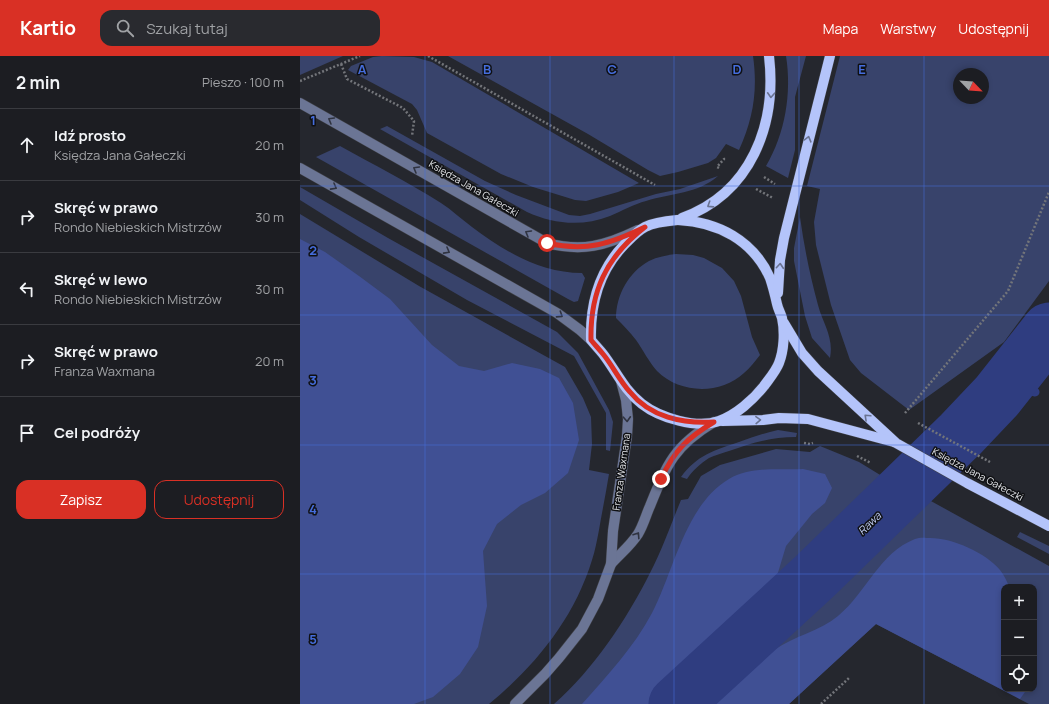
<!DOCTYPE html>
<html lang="pl">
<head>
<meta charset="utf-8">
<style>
	body { margin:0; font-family:Manrope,sans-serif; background:#292a2f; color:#f1f3f6 }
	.controls { position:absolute; right:12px; bottom:12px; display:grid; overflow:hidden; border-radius:8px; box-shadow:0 2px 6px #0003 }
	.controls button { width:36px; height:36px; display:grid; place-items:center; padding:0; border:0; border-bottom:1px solid #3a3b40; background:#1c1d22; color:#f1f3f6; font:20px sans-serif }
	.compass { position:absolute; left:653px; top:12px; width:36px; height:36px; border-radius:50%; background:#1c1d22; box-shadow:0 2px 6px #0003; rotate:115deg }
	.stop { position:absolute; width:12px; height:12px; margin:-9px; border:3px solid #d93025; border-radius:50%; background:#fff }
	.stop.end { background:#d93025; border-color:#fff; box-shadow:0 1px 4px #0008 }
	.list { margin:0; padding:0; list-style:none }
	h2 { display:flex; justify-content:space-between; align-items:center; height:52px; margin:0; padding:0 16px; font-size:17px }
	h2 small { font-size:13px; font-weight:400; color:#a0a2a5 }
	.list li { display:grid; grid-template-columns:26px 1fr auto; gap:12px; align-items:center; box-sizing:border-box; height:72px; padding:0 16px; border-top:1px solid #3a3b40 }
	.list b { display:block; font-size:15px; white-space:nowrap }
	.list p { margin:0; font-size:13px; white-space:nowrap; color:#a0a2a5 }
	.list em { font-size:13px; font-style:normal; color:#a0a2a5 }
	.actions { display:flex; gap:8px; padding:12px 16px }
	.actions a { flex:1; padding:9px 0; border:1px solid #d93025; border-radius:12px; text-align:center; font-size:14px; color:#d93025 }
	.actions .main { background:#d93025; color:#fff }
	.icon { flex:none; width:22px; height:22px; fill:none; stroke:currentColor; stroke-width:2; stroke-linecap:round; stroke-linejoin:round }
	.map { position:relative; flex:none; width:749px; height:648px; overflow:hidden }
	header { display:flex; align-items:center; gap:24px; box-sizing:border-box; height:56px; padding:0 20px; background:#d93025; color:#fff }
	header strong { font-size:19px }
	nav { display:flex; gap:22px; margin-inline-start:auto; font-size:14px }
	.search { width:280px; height:36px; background:#292a2f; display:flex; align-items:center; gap:10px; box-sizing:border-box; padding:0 14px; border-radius:12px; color:#a0a2a5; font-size:15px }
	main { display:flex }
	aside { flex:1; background:#1c1d22 }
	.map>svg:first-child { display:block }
	.green { fill:#38436b; fill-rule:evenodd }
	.forest { fill:#405094 }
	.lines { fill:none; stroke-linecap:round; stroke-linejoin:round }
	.stream { stroke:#2f3d80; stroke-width:9 }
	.river { stroke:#2f3d80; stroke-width:55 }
	.minor-casing { stroke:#404248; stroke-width:11 }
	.major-casing { stroke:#404248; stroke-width:11 }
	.path { stroke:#73757a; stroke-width:2.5; stroke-dasharray:2 2; stroke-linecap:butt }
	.minor { stroke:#6b7595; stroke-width:10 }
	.major { stroke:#b4c4fa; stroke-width:10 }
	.oneway { stroke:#6a7392 }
	.oneway2 { stroke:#2f3340 }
	.route { stroke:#d93025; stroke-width:5 }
	.grid { fill:none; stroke:#456ddc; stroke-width:1; stroke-opacity:0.55 }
	.labels { text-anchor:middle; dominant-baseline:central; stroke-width:3; stroke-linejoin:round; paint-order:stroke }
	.street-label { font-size:10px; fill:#e5e7eb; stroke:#0f1013 }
	.water-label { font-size:11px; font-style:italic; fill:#c6d3fb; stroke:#0f1013 }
	.grid-label { font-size:13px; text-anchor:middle; font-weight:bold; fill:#456ddc; stroke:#0f1013; stroke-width:3; stroke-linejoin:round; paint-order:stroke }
</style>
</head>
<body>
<header>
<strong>Kartio</strong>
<div class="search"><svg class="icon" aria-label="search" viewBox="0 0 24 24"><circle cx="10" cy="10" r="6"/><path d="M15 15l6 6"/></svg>Szukaj tutaj</div>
<nav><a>Mapa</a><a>Warstwy</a><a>Udostępnij</a></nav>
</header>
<main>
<aside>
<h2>2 min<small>Pieszo · 100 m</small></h2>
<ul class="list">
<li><svg class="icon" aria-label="ahead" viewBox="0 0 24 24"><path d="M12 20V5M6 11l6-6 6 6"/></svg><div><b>Idź prosto</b><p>Księdza Jana Gałeczki</p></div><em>20 m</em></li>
<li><svg class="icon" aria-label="right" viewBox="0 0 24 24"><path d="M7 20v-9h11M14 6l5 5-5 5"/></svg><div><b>Skręć w prawo</b><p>Rondo Niebieskich Mistrzów</p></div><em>30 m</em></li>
<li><svg class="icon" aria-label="left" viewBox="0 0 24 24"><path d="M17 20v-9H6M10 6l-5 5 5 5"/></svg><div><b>Skręć w lewo</b><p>Rondo Niebieskich Mistrzów</p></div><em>30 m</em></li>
<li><svg class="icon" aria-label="right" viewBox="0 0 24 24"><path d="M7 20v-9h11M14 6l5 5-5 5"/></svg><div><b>Skręć w prawo</b><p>Franza Waxmana</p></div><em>20 m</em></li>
<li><svg class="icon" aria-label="arrive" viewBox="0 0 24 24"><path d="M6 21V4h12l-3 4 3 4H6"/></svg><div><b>Cel podróży</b></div></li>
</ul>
<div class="actions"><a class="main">Zapisz</a><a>Udostępnij</a></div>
</aside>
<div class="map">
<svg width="749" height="648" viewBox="0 0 749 648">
	<rect width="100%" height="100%" fill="#25272e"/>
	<!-- green -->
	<g class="green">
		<polygon points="0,0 43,0 0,19"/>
		<polygon points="82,0 114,1 132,6 339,127 318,136 286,145 275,144 233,131 201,118 127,77 117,54 112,48 48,14 51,10 73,1"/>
		<path d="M148,0H453C458,35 453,63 439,94L426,88L416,102L408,107L378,116L360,120L348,114L288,78Z"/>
		<path d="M486,0H506L495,41V94L488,122L466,110C485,78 492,37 486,0Z"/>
		<path d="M540,0H749V225L704,286L609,354L561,317L550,304L531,249L516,189L514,166L520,133L507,130ZM659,18H683V42H659Z"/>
		<path d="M87,70L185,125L216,139L269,159L280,160L290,158L356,138L380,133L418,120C397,138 372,137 346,145C334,148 322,155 310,160C282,171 253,168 227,156L80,73Z"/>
		<path d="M40,90C74,109 108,126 141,147C152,154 161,163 172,171C204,195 240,217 282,217L285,222L278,245L274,246L268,243L16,101Z"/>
		<polygon points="0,131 88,182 257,276 278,297 309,354 313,366 310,395 306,394 306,357 274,300 167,244 59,181 0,144"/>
		<path d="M0,158L119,230L265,311L283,342L291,361L292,388L289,414L309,418C306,437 302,456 299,474C297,484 295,495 292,504C274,563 235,610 189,648H0Z"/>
		<path d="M500,161C504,190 510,220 518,249C523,268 534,281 530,302L512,282L505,260L494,205V192Z"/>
		<path d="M376,198L393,199L404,202L422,212L434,225L441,240L452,281L460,299C455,305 450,312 444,317C420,339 380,338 357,315C349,306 343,294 336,284C330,276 323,269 316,262C316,239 329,216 349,205C357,201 367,199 376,198Z"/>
		<path d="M478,374L497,377L496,381C471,381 452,387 429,395C423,397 415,399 409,402C400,408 393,414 387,423L381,421C397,399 415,394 439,386C452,381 465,377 478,374Z"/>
		<path d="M520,390L559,406L590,425L550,469L366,648H254C293,614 327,563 350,517C362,494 371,468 381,444L388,443L401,420L420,409L476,393L510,396Z"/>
		<path d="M620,439L749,510V648H729L576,568L489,648H394ZM704,531H734V633H704Z"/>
		<polygon points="720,476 749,490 749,498 717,481"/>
	</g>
	<!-- forest -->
	<g class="forest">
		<polygon points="0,183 25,196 59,220 90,243 132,289 159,310 184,315 212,307 240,313 259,322 273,347 279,384 268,417 245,437 221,449 197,468 183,495 187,550 178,591 160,618 133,641 114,648 0,648"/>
		<path d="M503,413L525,418L532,432L525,447L512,458L486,490L477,520L465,538L409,586L390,604L354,648H282C307,620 334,591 352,557C374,515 385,449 429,423C450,410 480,414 503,413Z"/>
		<path d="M630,482C653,482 686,497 700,514C704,519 707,525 709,531H704V633H727L720,643L576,568L489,648H415C435,630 452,609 474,594C494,580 520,575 538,560C567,536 579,497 615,483C620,481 626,482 630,482Z"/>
	</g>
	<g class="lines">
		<!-- stream -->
		<path class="stream" d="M697,340C707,333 723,332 735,336"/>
		<!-- river -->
		<polyline class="river" points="376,648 514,521 661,378 697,340 749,274"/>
		<defs>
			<g id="minor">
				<path d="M0,47L247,187C282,196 305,190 338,174"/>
				<polyline points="0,112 257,257 280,274 291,284"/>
				<path d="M311,508C320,498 331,489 338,478C343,470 346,459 350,450C367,408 374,390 414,366"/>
				<polyline points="215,648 245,618 259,602 282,573 298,543 311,508 313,475 327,380 328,363 326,344 321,325"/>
			</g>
			<g id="major">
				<path d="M382,162C451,137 477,69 469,0"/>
				<path d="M378,164C418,166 453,184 470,222C473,231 475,239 477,248C478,253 481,258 482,262C485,276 484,294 479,307C476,315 469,323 464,330C453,344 436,359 419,365C397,373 360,362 342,348C324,334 316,315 303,298C299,293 295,289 291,284C290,249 299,215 324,189C330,183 337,175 345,171C355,166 367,165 378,164Z"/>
				<polyline points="478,237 480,204 484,182 530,0"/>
				<polyline points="484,267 502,297 518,315 596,387 667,427 749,470"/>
				<polyline points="422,365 463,364 479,362 508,363 594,386"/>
			</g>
		</defs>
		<!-- minor casing -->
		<use href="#minor" class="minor-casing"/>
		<!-- major casing -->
		<use href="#major" class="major-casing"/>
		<!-- path -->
		<g class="path">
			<polyline points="128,0 355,129"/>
			<polyline points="41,8 47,23 103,52 114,65 112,80"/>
			<polyline points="0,25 60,0"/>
			<polyline points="419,112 417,111 424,103 426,103"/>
			<polyline points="464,121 475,128"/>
			<polyline points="456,133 473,142"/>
			<polyline points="605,357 708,235 749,136"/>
			<polyline points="618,367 690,406"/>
			<polyline points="504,387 510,388 513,387"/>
			<polyline points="557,400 571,407"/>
			<polyline points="521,648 549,622"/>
		</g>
		<!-- minor -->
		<use href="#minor" class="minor"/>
		<!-- major -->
		<use href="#major" class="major"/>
	</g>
	<!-- one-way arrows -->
	<defs><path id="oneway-chevron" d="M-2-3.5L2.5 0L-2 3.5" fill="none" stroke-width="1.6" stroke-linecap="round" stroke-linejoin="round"/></defs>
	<g class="oneway">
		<use href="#oneway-chevron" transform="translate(471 39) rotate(93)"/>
		<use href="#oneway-chevron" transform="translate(508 83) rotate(-75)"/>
		<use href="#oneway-chevron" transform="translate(410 149) rotate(147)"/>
		<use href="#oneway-chevron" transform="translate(480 210) rotate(-85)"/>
		<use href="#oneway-chevron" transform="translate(567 361) rotate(-137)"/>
		<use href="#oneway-chevron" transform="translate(458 364) rotate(-2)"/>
	</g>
	<g class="oneway2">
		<use href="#oneway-chevron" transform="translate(31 64) rotate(-150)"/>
		<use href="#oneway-chevron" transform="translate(116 113) rotate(-150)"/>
		<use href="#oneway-chevron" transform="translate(34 131) rotate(29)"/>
		<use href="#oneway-chevron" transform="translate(228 177) rotate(-150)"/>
		<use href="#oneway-chevron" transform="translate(147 195) rotate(29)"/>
		<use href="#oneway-chevron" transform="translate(260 259) rotate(33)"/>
		<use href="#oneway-chevron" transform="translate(327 363) rotate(87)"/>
		<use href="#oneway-chevron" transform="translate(337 479) rotate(-57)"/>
	</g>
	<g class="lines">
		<!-- route -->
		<path class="route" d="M247,187C286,196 310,188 345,171C306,201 290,236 291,284C295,289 299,293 303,298C313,310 319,324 330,336C350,361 383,368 414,366C387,382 374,395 361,423"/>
	</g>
	<!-- grid -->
	<path class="grid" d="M125,0V648M250,0V648M374,0V648M499,0V648M624,0V648M0,130H749M0,259H749M0,389H749M0,518H749"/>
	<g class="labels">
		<!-- street labels -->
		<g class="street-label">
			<text transform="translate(174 132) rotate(30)">Księdza Jana Gałeczki</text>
			<text transform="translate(321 416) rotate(-82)">Franza Waxmana</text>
			<text transform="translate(678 418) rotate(28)">Księdza Jana Gałeczki</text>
		</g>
		<!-- water labels -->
		<g class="water-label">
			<text transform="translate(569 467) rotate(-44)">Rawa</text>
		</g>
	</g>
	<g class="grid-label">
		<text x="62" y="18">A</text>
		<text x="187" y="18">B</text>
		<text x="312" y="18">C</text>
		<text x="437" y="18">D</text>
		<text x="562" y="18">E</text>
		<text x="13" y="69">1</text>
		<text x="13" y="199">2</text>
		<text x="13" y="329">3</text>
		<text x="13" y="458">4</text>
		<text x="13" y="588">5</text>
	</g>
</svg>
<div class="controls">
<button>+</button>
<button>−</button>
<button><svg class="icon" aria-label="locate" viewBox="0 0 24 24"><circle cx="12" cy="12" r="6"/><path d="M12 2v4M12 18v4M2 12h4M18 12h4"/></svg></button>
</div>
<svg class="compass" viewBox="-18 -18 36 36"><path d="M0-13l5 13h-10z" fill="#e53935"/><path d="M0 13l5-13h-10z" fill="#a0a2a5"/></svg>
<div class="stop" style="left:247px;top:187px"></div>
<div class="stop end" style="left:361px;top:423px"></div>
</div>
</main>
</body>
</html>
